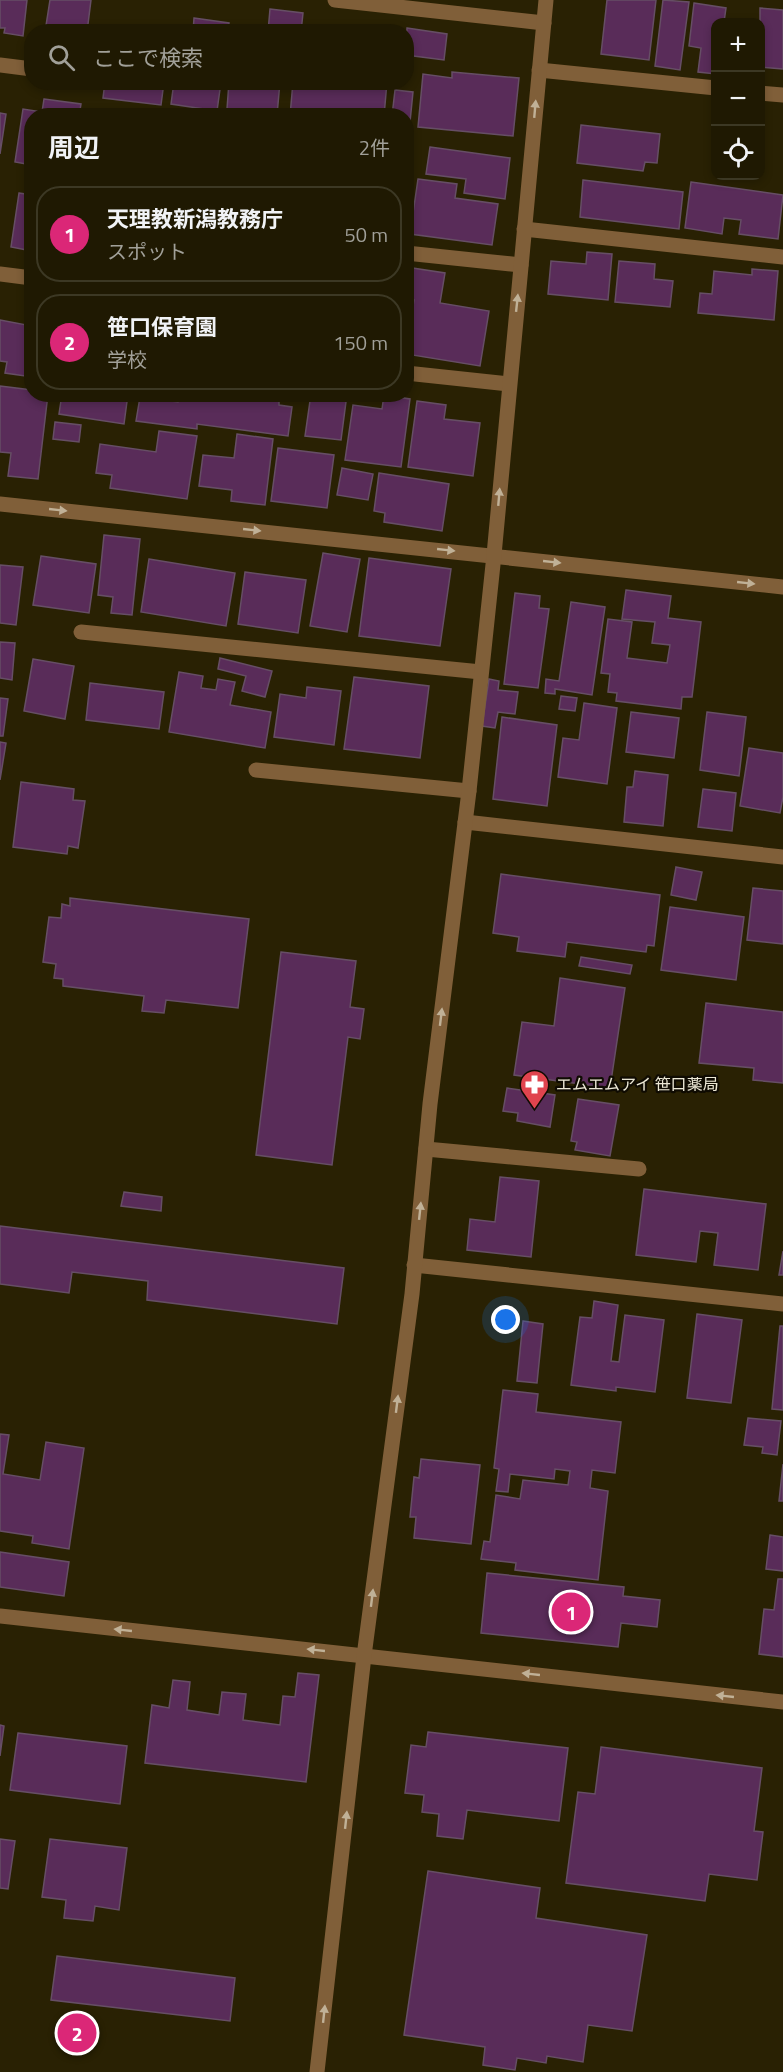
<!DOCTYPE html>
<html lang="ja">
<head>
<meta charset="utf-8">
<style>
	body { margin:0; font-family:"Titillium Web","Noto Sans JP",sans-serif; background:#2c2611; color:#f1f3f6 }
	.controls { position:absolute; right:18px; top:18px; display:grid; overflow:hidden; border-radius:12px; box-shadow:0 3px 9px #0003 }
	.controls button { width:54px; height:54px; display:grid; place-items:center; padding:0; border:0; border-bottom:2px solid #3c3824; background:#1f1902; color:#f1f3f6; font:30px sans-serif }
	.you { position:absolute; left:506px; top:1320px; width:21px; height:21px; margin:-15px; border:4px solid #fff; border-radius:50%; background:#1a73e8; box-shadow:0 0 0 9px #1a73e833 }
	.badge { display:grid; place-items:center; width:39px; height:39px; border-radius:50%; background:#db2777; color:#fff; font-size:20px; font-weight:700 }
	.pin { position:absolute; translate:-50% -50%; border:3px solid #fff; box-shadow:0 2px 6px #0006 }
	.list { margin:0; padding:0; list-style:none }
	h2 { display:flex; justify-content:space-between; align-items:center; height:78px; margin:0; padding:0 24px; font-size:26px }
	h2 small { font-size:20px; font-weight:400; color:#a1a099 }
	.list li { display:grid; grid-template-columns:39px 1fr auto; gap:18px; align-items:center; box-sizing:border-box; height:96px; margin:0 12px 12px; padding:0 12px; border:2px solid #3c3824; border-radius:24px }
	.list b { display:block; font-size:22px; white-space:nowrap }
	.list p { margin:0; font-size:20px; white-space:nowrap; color:#a1a099 }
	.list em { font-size:20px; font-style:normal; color:#a1a099 }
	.icon { flex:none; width:33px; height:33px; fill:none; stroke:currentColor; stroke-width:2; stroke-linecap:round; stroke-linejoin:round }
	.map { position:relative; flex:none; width:783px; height:2072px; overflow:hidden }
	.search { position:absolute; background:#1f1902; box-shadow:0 3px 9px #0003; left:24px; top:24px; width:390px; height:66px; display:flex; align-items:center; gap:15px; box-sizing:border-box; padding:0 21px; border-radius:24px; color:#a1a099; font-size:22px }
	.panel { position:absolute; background:#1f1902; box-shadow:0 3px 9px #0003; left:24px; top:108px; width:390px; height:294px; border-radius:24px }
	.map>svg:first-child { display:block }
	.building { fill:#592c59; stroke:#664e65; stroke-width:1.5 }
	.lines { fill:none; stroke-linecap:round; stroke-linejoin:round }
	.minor { stroke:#805f39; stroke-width:15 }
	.oneway { fill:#c0b197 }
	.labels { text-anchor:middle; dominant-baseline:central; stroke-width:4.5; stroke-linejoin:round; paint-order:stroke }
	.poi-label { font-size:16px; fill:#ebe7d5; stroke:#0f0b02; text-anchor:start }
</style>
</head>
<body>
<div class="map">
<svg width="783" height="2072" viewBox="0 0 783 2072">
	<rect width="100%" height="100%" fill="#292103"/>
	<!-- building -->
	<g class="building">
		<polygon points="0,0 27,0 23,36 4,33 5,28 0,28"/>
		<polygon points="50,0 91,0 87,32 45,32"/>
		<polygon points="607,0 656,0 649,60 601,54"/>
		<polygon points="663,0 689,2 680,70 655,66"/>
		<polygon points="694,3 726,8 724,22 716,22 716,74 698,72 701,48 689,46"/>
		<polygon points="760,8 783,10 783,69 760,67"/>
		<polygon points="270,9 303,13 301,32 268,32"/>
		<polygon points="194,18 229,23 228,32 193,32"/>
		<polygon points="235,27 262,31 262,32 235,32"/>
		<polygon points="407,28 447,34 444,60 406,55"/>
		<polygon points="452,72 519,78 513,136 418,127 423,74 452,78"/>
		<polygon points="105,82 164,82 161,105 103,98"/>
		<polygon points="174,82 221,82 217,111 171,104"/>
		<polygon points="229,82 280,82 277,115 227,109"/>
		<polygon points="293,82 387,82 384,116 290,116"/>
		<polygon points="395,90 413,92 409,132 406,132 406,116 392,116"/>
		<polygon points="44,99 81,104 79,116 32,116 32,165 15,162 23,109 42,112"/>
		<polygon points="0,113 6,114 0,154"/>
		<polygon points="581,125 660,134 657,163 645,162 643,171 577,163"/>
		<polygon points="430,147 510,158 505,199 464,193 466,179 426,174"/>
		<polygon points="418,179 457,184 455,198 498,204 492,245 410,234"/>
		<polygon points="583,180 683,192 679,229 580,217"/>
		<polygon points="691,182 783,195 778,239 739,234 741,220 724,218 722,234 685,228"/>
		<polygon points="19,193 32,195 32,251 11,247"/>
		<polygon points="587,252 612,254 608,300 548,294 551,261 586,264"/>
		<polygon points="619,261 655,264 654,279 673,281 670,307 615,302"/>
		<polygon points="406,267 445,273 440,303 489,311 480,366 406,354 414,300 406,299"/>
		<polygon points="752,269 778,271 774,320 698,313 700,293 712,294 714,271 752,275"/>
		<polygon points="0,320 32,326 32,377 5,373 7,362 0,361"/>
		<polygon points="0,386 32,390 32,394 48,394 38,479 8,476 11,453 0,452"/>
		<polygon points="62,394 128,394 124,424 59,414"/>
		<polygon points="179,394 235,394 279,401 279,405 292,407 288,436 197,424 197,429 136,421 140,397 178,402"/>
		<polygon points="311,394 347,394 341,440 305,436"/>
		<polygon points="384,395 410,399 401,467 345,460 353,405 382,409"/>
		<polygon points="417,401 446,405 444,419 480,423 473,476 408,467"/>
		<polygon points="55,422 81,425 79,442 53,439"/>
		<polygon points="159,431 197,436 187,499 110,488 112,475 96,473 100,444 156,452"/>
		<polygon points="237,434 273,439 265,505 231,501 232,490 199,486 203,455 234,458"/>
		<polygon points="278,448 334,455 327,508 271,501"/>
		<polygon points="342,468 373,474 368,500 337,495"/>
		<polygon points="379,473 449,484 442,531 384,522 385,513 374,511"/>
		<polygon points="104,535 140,539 132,615 111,613 113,597 98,595"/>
		<polygon points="323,553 360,559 347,632 310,626"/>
		<polygon points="41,556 96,564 89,613 33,605"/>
		<polygon points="369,558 451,569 440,646 359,636"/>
		<polygon points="149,559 235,573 226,626 141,612"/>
		<polygon points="0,565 23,567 16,625 0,623"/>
		<polygon points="245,572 306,580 298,633 238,624"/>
		<polygon points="626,590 671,596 668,618 701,622 692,697 682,697 681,709 616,701 617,693 608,692 610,674 601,673 608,619 632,622 627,658 667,663 670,645 652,643 655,622 622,619"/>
		<polygon points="515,593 540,596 539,608 549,609 538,688 504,684"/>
		<polygon points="571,602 605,607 592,695 555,689 555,694 545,693 546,679 559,681"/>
		<polygon points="0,642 15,643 12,680 0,678"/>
		<polygon points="220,658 272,671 265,697 242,691 246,676 218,669"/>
		<polygon points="33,659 74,666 65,719 24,711"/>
		<polygon points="179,672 203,676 201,688 216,690 218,679 235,682 230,705 271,712 265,748 169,732"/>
		<polygon points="354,677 429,686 420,758 344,749"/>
		<polygon points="489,679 499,681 498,690 518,692 515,714 498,712 495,728 482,726"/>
		<polygon points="90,683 164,692 159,729 86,720"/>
		<polygon points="307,687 341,691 334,745 274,737 280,694 306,698"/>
		<polygon points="561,696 577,698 575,711 559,709"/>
		<polygon points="0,698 8,699 3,736 0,736"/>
		<polygon points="584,703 617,708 607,784 558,777 563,738 579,740"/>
		<polygon points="631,712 679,718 674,758 626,752"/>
		<polygon points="707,712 746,717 739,776 700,770"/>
		<polygon points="502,717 557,725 547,806 493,799"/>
		<polygon points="0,742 6,743 0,780"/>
		<polygon points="749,748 783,753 783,797 780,813 740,806"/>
		<polygon points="635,771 668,775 663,826 624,822 627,787 633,787"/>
		<polygon points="21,782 74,789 73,800 85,801 78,848 68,846 67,854 13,847"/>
		<polygon points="703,789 736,793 732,831 698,827"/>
		<polygon points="676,867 702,872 696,900 671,895"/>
		<polygon points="501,874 660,895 654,946 647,945 646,952 567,942 565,957 517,951 519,937 493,933"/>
		<polygon points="753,888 783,891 783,944 747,940"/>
		<polygon points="70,898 249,919 238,1008 166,1000 164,1013 142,1011 144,996 63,986 63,979 54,978 56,964 43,962 49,917 61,918 62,904 70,906"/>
		<polygon points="670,907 744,917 736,980 661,970"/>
		<polygon points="281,952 356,961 350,1007 364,1009 360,1039 348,1037 332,1165 256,1155"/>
		<polygon points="581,957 632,965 630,974 579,966"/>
		<polygon points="560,978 625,988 610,1088 514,1075 522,1022 554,1026"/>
		<polygon points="706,1003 783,1012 783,1083 753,1080 754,1068 699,1063"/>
		<polygon points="507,1088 555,1095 550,1127 517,1121 518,1113 503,1111"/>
		<polygon points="578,1099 619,1105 610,1156 575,1150 577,1142 571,1141"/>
		<polygon points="500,1177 539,1181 531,1257 467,1250 470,1219 495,1222"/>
		<polygon points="644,1189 766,1204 758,1270 714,1265 718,1233 700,1231 696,1262 636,1255"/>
		<polygon points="124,1192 162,1197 161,1211 121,1206"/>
		<polygon points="0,1226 344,1268 337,1324 147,1300 148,1281 72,1272 69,1293 0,1284"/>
		<polygon points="783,1251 783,1275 779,1275"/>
		<polygon points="594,1301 618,1305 611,1361 619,1362 625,1315 664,1320 655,1392 616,1387 616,1391 571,1385 580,1317 592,1318"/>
		<polygon points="697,1314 742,1320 731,1403 687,1398"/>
		<polygon points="523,1321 543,1324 537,1383 517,1381"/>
		<polygon points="780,1326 783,1326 783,1410 772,1409"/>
		<polygon points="503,1390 538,1394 536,1412 621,1422 615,1473 592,1470 590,1488 608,1491 598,1580 515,1570 516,1563 481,1559 484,1541 490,1542 496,1495 520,1499 523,1480 568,1485 570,1471 555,1469 554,1479 510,1474 508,1492 496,1491 499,1469 494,1468"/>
		<polygon points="748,1418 781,1421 777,1455 762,1453 763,1447 744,1445"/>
		<polygon points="0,1434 9,1435 3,1474 40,1480 46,1442 84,1448 69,1549 32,1543 33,1536 0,1531"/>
		<polygon points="421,1459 480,1465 471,1544 414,1538 416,1517 410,1517 414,1477 419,1478"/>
		<polygon points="783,1464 783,1501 779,1501"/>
		<polygon points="770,1535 783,1537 783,1571 766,1569"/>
		<polygon points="0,1552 69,1562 64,1596 0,1587"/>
		<polygon points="487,1573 624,1587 623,1596 660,1600 657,1627 621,1623 618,1647 481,1633"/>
		<polygon points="778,1579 783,1579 783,1657 759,1654 764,1609 774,1610"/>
		<polygon points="298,1673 319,1675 306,1782 145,1763 152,1705 169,1708 173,1680 190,1682 187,1710 219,1715 222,1692 246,1694 243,1720 280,1725 283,1696 295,1697"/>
		<polygon points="0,1725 4,1726 0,1756"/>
		<polygon points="428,1732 568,1748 559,1821 467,1810 463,1839 437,1836 439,1814 422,1812 424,1795 405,1793 411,1745 426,1747"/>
		<polygon points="18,1733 127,1746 120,1804 10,1790"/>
		<polygon points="601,1747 762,1768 754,1831 763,1832 757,1880 709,1874 705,1901 566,1883 578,1792 595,1794"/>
		<polygon points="0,1839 15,1841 8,1889 0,1888"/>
		<polygon points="50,1839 127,1848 119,1910 95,1906 93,1921 64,1918 66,1900 42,1897"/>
		<polygon points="428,1871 540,1888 536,1918 647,1935 632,2031 588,2025 583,2062 547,2056 546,2063 517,2058 515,2070 483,2065 485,2047 404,2035"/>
		<polygon points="57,1956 235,1978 230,2021 51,2000"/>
	</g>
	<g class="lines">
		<!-- minor -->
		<g class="minor">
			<polyline points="335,0 544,23"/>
			<polyline points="0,65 32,69"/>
			<polyline points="539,70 716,88"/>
			<polyline points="760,93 783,95"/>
			<polyline points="524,229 783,257"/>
			<polyline points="406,253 521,265"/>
			<polyline points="0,274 32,278"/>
			<polyline points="406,373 509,384"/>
			<polyline points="0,504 783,587"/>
			<polyline points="81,632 481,672"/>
			<polyline points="256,770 469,791"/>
			<polyline points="465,822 783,857"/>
			<polyline points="426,1149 639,1169"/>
			<polyline points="414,1265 783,1304"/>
			<polyline points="0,1616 783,1702"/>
			<polyline points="317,2072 364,1656 412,1294 430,1104 469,791 494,555 546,0"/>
		</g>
	</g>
	<!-- one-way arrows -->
	<defs><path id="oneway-solid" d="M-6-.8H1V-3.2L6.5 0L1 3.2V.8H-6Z" transform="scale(1.5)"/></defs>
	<g class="oneway">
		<use href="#oneway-solid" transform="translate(535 109) rotate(-85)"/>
		<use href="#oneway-solid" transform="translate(517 303) rotate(-84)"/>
		<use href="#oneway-solid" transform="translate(499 497) rotate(-85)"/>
		<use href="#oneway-solid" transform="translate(58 510) rotate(6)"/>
		<use href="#oneway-solid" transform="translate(252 530) rotate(6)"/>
		<use href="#oneway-solid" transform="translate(446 550) rotate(6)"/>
		<use href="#oneway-solid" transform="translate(552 562) rotate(6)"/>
		<use href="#oneway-solid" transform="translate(746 583) rotate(6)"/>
		<use href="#oneway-solid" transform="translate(441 1017) rotate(-83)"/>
		<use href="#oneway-solid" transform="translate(420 1211) rotate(-84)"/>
		<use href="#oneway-solid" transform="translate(397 1404) rotate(-83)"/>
		<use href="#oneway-solid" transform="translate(372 1598) rotate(-83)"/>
		<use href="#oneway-solid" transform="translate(123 1630) rotate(-174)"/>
		<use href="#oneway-solid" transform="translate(316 1650) rotate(-174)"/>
		<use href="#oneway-solid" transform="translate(531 1674) rotate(-174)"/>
		<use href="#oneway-solid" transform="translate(725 1696) rotate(-174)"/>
		<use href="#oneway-solid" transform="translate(346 1820) rotate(-84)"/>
		<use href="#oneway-solid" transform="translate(324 2014) rotate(-84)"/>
	</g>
	<!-- icons -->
	<defs>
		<symbol id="pharmacy-pin" viewBox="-11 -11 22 30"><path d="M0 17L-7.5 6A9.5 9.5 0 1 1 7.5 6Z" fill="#e0444e" stroke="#0f0b02"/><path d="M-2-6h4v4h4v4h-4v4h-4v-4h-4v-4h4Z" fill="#fff"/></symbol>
	</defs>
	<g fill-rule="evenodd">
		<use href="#pharmacy-pin" x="518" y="1068" width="33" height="45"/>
	</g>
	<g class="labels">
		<!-- poi labels -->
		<g class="poi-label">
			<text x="556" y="1084">エムエムアイ 笹口薬局</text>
		</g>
	</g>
</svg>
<div class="controls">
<button>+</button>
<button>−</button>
<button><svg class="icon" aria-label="locate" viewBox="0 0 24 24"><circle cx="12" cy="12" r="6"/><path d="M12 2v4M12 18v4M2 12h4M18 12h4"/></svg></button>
</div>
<div class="you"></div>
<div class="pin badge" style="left:571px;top:1612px">1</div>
<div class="pin badge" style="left:77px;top:2033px">2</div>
<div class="search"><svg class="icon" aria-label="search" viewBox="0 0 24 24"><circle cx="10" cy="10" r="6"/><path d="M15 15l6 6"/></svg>ここで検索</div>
<section class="panel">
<h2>周辺<small>2件</small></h2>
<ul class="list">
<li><span class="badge">1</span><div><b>天理教新潟教務庁</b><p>スポット</p></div><em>50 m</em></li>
<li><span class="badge">2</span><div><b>笹口保育園</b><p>学校</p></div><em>150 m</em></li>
</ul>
</section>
</div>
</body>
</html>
